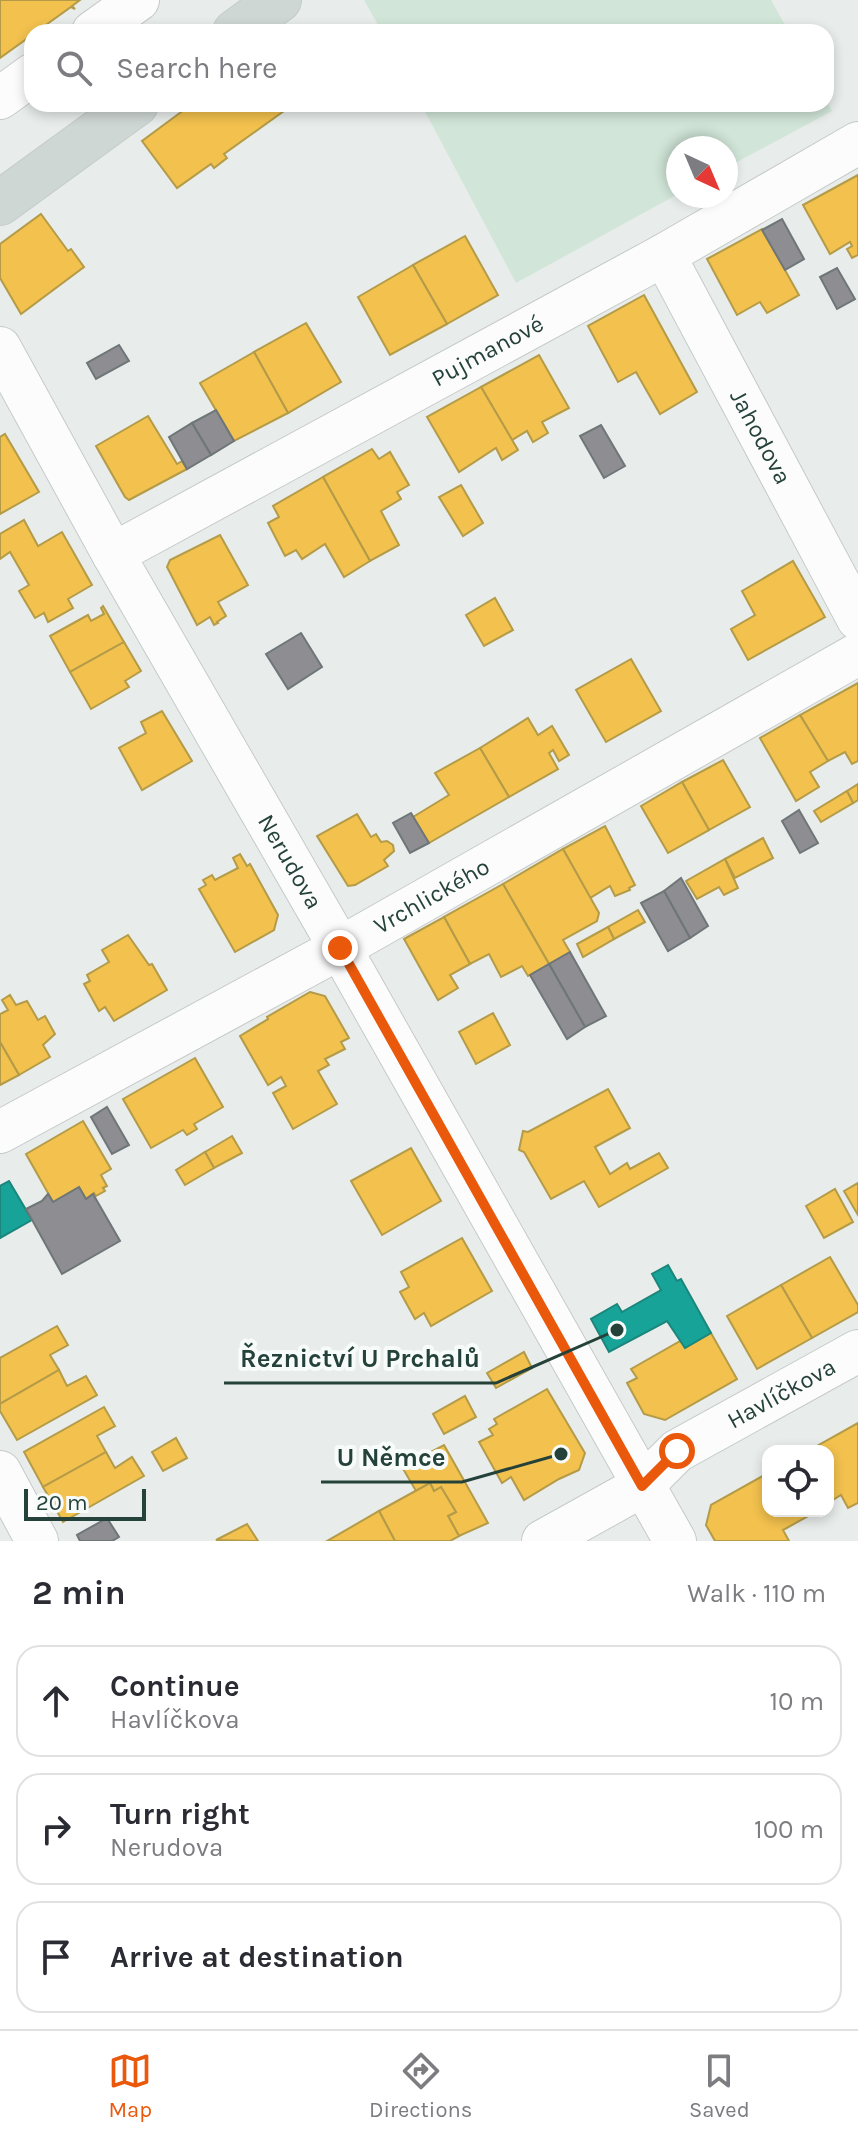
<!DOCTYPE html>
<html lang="en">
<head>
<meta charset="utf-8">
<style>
	body { margin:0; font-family:Karla,sans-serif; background:#f7f7f7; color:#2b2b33 }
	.controls { position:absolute; right:24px; bottom:24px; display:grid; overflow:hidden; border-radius:16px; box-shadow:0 4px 12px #0003 }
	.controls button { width:72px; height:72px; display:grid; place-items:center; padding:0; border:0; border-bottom:2px solid #e1e1e2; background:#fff; color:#2b2b33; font:40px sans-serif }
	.compass { position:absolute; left:666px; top:136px; width:72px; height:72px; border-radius:50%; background:#fff; box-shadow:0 4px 12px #0003; rotate:136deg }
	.scale { position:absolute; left:24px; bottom:20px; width:122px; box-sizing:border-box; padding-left:8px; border:4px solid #24423a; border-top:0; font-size:22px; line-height:28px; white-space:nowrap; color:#24423a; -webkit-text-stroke:6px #f7fbf9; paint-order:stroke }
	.stop { position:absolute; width:24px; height:24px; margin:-18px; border:6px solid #ea580c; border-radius:50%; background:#fff }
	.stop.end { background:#ea580c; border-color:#fff; box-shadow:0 2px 8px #0008 }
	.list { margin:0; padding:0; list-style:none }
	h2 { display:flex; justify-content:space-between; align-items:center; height:104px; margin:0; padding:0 32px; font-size:34px }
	h2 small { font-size:26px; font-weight:400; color:#7c7c81 }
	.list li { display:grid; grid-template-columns:52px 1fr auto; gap:24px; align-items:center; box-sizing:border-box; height:112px; margin:0 16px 16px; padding:0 16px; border:2px solid #e1e1e2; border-radius:24px }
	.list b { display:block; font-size:30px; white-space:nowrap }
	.list p { margin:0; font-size:26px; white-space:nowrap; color:#7c7c81 }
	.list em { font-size:26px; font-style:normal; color:#7c7c81 }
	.icon { flex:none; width:44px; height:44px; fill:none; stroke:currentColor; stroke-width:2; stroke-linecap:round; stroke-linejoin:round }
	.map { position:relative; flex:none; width:858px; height:1541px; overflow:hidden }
	.search { position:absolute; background:#fff; box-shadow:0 4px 12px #0003; left:24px; right:24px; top:24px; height:88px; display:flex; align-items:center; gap:20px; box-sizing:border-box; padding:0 28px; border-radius:24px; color:#7c7c81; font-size:30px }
	.sheet { height:488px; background:#fff }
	nav { display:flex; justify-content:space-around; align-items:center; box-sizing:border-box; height:112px; border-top:2px solid #e1e1e2; background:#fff; font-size:22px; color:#7c7c81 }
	nav a { display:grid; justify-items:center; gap:4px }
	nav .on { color:#ea580c }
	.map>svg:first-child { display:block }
	.green { fill:#d1e6d8 }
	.homes { fill:#f2c14e; stroke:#b49b48; stroke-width:2 }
	.public { fill:#17a398; stroke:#1b867c; stroke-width:2 }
	.industry { fill:#8d8d92; stroke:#6e7678; stroke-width:2 }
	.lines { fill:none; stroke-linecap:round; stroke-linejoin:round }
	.minor-casing { stroke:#c5cac8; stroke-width:44 }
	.major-casing { stroke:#c3ccc9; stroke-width:46 }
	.minor { stroke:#fcfcfc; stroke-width:42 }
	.major { stroke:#cfd7d5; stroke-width:44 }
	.route { stroke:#ea580c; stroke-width:10 }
	.labels { text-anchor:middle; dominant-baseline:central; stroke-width:8; stroke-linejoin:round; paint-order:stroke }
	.street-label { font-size:24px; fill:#24423a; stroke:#f7fbf9 }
	.leader { fill:none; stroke:#24423a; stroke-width:3 }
	.callout-dot { fill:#24423a; stroke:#f7fbf9; stroke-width:3 }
	.callout-label { font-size:26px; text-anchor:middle; font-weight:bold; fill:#24423a; stroke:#f7fbf9; stroke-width:8; stroke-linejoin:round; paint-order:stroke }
</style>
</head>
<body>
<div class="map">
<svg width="858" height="1541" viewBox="0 0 858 1541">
	<rect width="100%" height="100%" fill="#e8edeb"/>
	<!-- green -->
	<g class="green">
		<polygon points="364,0 771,0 789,32 382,32"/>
		<polygon points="826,100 832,111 726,168 726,148 678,148 678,194 516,283 421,104 826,104"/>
	</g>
	<!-- homes -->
	<g class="homes">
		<polygon points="0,0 80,0 72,6 75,9 71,7 36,32 32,32 32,35 0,58"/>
		<polygon points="192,104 299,104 293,109 291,106 224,154 227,158 214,168 211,164 177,188 142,141"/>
		<polygon points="858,175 858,255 852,258 847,249 852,246 850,242 830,254 803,205"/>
		<polygon points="41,214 68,251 71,249 84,267 21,314 0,278 0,244"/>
		<polygon points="762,229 799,295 767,313 760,302 737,315 707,259"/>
		<polygon points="465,236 498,295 447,324 413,265"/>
		<polygon points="413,265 447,324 390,355 358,297"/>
		<polygon points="644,295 697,392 660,414 636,372 618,382 588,326"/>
		<polygon points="306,323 341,382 288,413 254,352"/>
		<polygon points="254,352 288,413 234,441 200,383"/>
		<polygon points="539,355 569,408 542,422 548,433 533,442 527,431 512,440 481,387"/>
		<polygon points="481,387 518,450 502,460 496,448 459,472 427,417"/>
		<polygon points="148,416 177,464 182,461 187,469 129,500 125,497 96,446"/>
		<polygon points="5,434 39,492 0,514 0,437"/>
		<polygon points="372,449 379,459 390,452 409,485 397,492 401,499 381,511 399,545 370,561 323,477"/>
		<polygon points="323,477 370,561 344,577 325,544 302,559 296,550 285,556 268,523 279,517 273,506"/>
		<polygon points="461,485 483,523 463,536 439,497"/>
		<polygon points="24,520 38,546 62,532 92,585 68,599 73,608 48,622 44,613 35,618 19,591 29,585 10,552 0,559 0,534"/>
		<polygon points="220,535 248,585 218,602 226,616 217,622 218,623 214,625 210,617 197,625 167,567 170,560"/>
		<polygon points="793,561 825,617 748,660 731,629 755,615 742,591"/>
		<polygon points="495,598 513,630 484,646 466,615"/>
		<polygon points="103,606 124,642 70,672 50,636 88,615 91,621 104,614 101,608"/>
		<polygon points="124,642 141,671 125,681 129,687 91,709 70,672"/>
		<polygon points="631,659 661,711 606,742 576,690"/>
		<polygon points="858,683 858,761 852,764 845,752 828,761 800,715"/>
		<polygon points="162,711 192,761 142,790 119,748 146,733 141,722"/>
		<polygon points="800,715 828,761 810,772 819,787 796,801 760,738"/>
		<polygon points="528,718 538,735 552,726 569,755 559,761 553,750 549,753 558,769 509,797 480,748"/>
		<polygon points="480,748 509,797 429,843 413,817 449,795 435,773"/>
		<polygon points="723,760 750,807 709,830 682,782"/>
		<polygon points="682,782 709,830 668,853 641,806"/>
		<polygon points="858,784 858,800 853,803 847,791"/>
		<polygon points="847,791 853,803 821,822 814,811"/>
		<polygon points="357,814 371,837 376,834 381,842 387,841 393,845 394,851 384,860 388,866 355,885 348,886 317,836"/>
		<polygon points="605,826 635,885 629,888 630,890 615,896 610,886 590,898 563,849"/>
		<polygon points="763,838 773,858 735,878 725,859"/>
		<polygon points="563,849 599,913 597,921 563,940 570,952 549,964 503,884"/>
		<polygon points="240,854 247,866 250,864 278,915 274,930 235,952 199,889 206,885 203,880 212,875 215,880 238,868 233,858"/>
		<polygon points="725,859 738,888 724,895 719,887 697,899 686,881"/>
		<polygon points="503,884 549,964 528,976 522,966 501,977 489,954 470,964 444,917"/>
		<polygon points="638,910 645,922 614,939 608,927"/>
		<polygon points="444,917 470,964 450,975 458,988 438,1000 404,939"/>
		<polygon points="608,927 614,939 583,957 577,944"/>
		<polygon points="128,935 149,965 152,964 167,990 114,1021 105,1007 99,1011 84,984 90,981 87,975 109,962 102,950"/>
		<polygon points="310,992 325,996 349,1038 341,1042 345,1049 325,1059 329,1065 318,1071 337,1104 293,1129 273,1093 286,1086 281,1077 268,1085 240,1036 268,1019 267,1017"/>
		<polygon points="10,995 16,1005 27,1001 38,1020 45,1016 55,1034 43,1045 50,1057 19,1075 0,1042 0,1014 8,1010 2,1000"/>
		<polygon points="493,1013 510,1045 476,1064 459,1032"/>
		<polygon points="0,1042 19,1075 0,1085"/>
		<polygon points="195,1058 223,1107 194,1124 197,1129 187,1135 183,1130 151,1148 123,1099"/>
		<polygon points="608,1089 630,1128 595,1147 610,1174 627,1163 630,1169 659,1153 668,1168 599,1207 584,1181 551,1199 524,1152 519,1150 523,1131 528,1132"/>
		<polygon points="83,1121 111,1169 101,1175 107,1186 103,1188 105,1191 96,1196 94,1193 86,1199 79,1187 53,1202 26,1154"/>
		<polygon points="232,1136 242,1153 214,1168 205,1152"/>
		<polygon points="411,1148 441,1201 382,1235 351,1181"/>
		<polygon points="205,1152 214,1168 185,1185 176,1170"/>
		<polygon points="858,1183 858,1215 844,1191"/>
		<polygon points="835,1189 853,1222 824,1238 806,1206"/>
		<polygon points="462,1238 492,1291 431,1326 424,1313 415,1319 400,1292 409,1287 401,1272"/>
		<polygon points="830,1257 858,1305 858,1312 812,1338 781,1285"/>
		<polygon points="781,1285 812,1338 757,1369 727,1316"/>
		<polygon points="57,1326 68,1345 50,1355 59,1370 0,1404 0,1358"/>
		<polygon points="711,1333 737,1379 665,1420 644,1414 627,1383 637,1378 631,1369 682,1340 685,1348"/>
		<polygon points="524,1352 532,1368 496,1388 487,1373"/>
		<polygon points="59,1370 67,1386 86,1376 97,1395 17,1440 0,1411 0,1404"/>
		<polygon points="547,1389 585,1453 579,1470 559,1479 524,1500 511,1477 502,1483 479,1442 493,1435 489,1429 497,1424 494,1419"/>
		<polygon points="465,1396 476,1417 444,1434 433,1414"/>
		<polygon points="104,1407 115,1426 97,1436 106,1452 43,1487 24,1452"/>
		<polygon points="858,1423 858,1503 848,1508 841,1495 828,1503 828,1451 808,1451"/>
		<polygon points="176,1438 187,1458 163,1471 152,1452"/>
		<polygon points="444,1445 488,1523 459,1536 448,1516 456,1512 441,1487 434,1491 430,1483 416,1491 402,1467"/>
		<polygon points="106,1452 115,1468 132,1457 144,1476 63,1522 43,1487"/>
		<polygon points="768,1473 768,1511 810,1511 812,1514 783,1530 789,1541 715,1541 706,1525 711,1505"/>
		<polygon points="430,1483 434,1491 441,1487 456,1512 448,1516 459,1536 450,1541 395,1541 379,1511"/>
		<polygon points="379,1511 395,1541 327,1541"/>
		<polygon points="247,1524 258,1541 216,1540"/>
	</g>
	<!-- public -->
	<g class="public">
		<polygon points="9,1181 32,1220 0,1238 0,1186"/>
		<polygon points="668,1265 677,1281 681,1279 711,1333 685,1348 667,1321 609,1352 591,1319 617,1304 622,1312 661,1290 652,1274"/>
	</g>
	<!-- industry -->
	<g class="industry">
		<polygon points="782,219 804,259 785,270 762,230"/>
		<polygon points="837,268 855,299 837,309 820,277"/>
		<polygon points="119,345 129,361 96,379 87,363"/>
		<polygon points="216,410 234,441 211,455 192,423"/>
		<polygon points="192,423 211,455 187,469 169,437"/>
		<polygon points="601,425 625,466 604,478 580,436"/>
		<polygon points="301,633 322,667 288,689 266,654"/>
		<polygon points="799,810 818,843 800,853 782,821"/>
		<polygon points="411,813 429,843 410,853 393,823"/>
		<polygon points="681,878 708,926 690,938 664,891"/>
		<polygon points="664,891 690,938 668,951 641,903"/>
		<polygon points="570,952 606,1016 585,1027 549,964"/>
		<polygon points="549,964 585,1027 567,1039 530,975"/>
		<polygon points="107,1107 129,1145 112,1154 91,1117"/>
		<polygon points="79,1187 86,1199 93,1194 120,1241 62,1274 26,1209 42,1201 48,1194 53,1202"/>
		<polygon points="107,1518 119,1537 112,1541 80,1541 77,1535"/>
	</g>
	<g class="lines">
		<defs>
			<g id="minor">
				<polyline points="93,32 138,0"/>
				<polyline points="0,98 32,75"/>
				<path id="s1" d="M664,255L858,619"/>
				<path id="s2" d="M0,348L113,554L340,948L675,1541"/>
				<path id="s3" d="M113,554L664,255L858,143"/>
				<path id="s4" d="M0,1132L340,948L858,654"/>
				<polyline points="0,1472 37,1541"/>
				<path id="s5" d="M543,1541L642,1486L677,1451L858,1351"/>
			</g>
			<g id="major">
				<polyline points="235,32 279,0"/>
				<polyline points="0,203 136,104"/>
			</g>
		</defs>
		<!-- minor casing -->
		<use href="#minor" class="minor-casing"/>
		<!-- major casing -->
		<use href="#major" class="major-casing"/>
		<!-- minor -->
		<use href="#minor" class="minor"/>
		<!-- major -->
		<use href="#major" class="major"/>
	</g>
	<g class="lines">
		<!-- route -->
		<polyline class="route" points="340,948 642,1486 677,1451"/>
	</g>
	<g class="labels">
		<!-- street labels -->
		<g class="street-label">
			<text stroke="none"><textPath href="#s3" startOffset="426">Pujmanové</textPath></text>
			<text stroke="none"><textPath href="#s1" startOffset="206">Jahodova</textPath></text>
			<text stroke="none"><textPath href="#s2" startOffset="590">Nerudova</textPath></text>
			<text stroke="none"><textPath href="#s4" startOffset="492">Vrchlického</textPath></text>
			<text stroke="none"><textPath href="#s5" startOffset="282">Havlíčkova</textPath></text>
		</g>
	</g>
	<!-- callouts -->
	<path class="leader" d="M617 1330L496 1383H224M561 1454L462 1482H321"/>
	<g class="callout-dot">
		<circle cx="617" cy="1330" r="8"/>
		<circle cx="561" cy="1454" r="8"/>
	</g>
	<g class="callout-label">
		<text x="360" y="1367">Řeznictví U Prchalů</text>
		<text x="391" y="1466">U Němce</text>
	</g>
</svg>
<div class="controls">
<button><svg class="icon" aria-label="locate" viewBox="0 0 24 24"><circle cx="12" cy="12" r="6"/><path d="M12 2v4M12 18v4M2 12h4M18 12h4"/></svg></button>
</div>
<svg class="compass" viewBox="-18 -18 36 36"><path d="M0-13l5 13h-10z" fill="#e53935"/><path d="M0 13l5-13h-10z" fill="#7c7c81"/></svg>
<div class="scale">20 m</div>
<div class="stop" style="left:677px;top:1451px"></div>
<div class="stop end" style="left:340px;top:948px"></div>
<div class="search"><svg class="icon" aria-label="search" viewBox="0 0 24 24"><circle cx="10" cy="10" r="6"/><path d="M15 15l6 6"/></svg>Search here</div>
</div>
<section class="sheet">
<h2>2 min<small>Walk · 110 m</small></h2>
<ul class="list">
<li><svg class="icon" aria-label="ahead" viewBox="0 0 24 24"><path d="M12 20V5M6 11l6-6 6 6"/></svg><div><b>Continue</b><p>Havlíčkova</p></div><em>10 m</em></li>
<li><svg class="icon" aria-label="right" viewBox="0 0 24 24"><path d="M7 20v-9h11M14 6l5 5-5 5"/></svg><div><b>Turn right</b><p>Nerudova</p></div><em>100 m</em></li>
<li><svg class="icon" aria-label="arrive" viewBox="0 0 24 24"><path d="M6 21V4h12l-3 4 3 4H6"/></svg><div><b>Arrive at destination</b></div></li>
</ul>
</section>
<nav>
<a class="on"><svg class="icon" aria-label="map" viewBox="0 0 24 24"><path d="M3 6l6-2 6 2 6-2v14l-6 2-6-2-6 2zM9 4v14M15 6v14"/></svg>Map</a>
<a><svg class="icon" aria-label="directions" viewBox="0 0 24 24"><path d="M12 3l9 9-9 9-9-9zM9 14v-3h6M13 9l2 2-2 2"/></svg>Directions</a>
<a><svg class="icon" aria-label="saved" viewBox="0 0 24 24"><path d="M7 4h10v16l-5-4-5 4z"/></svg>Saved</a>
</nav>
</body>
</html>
